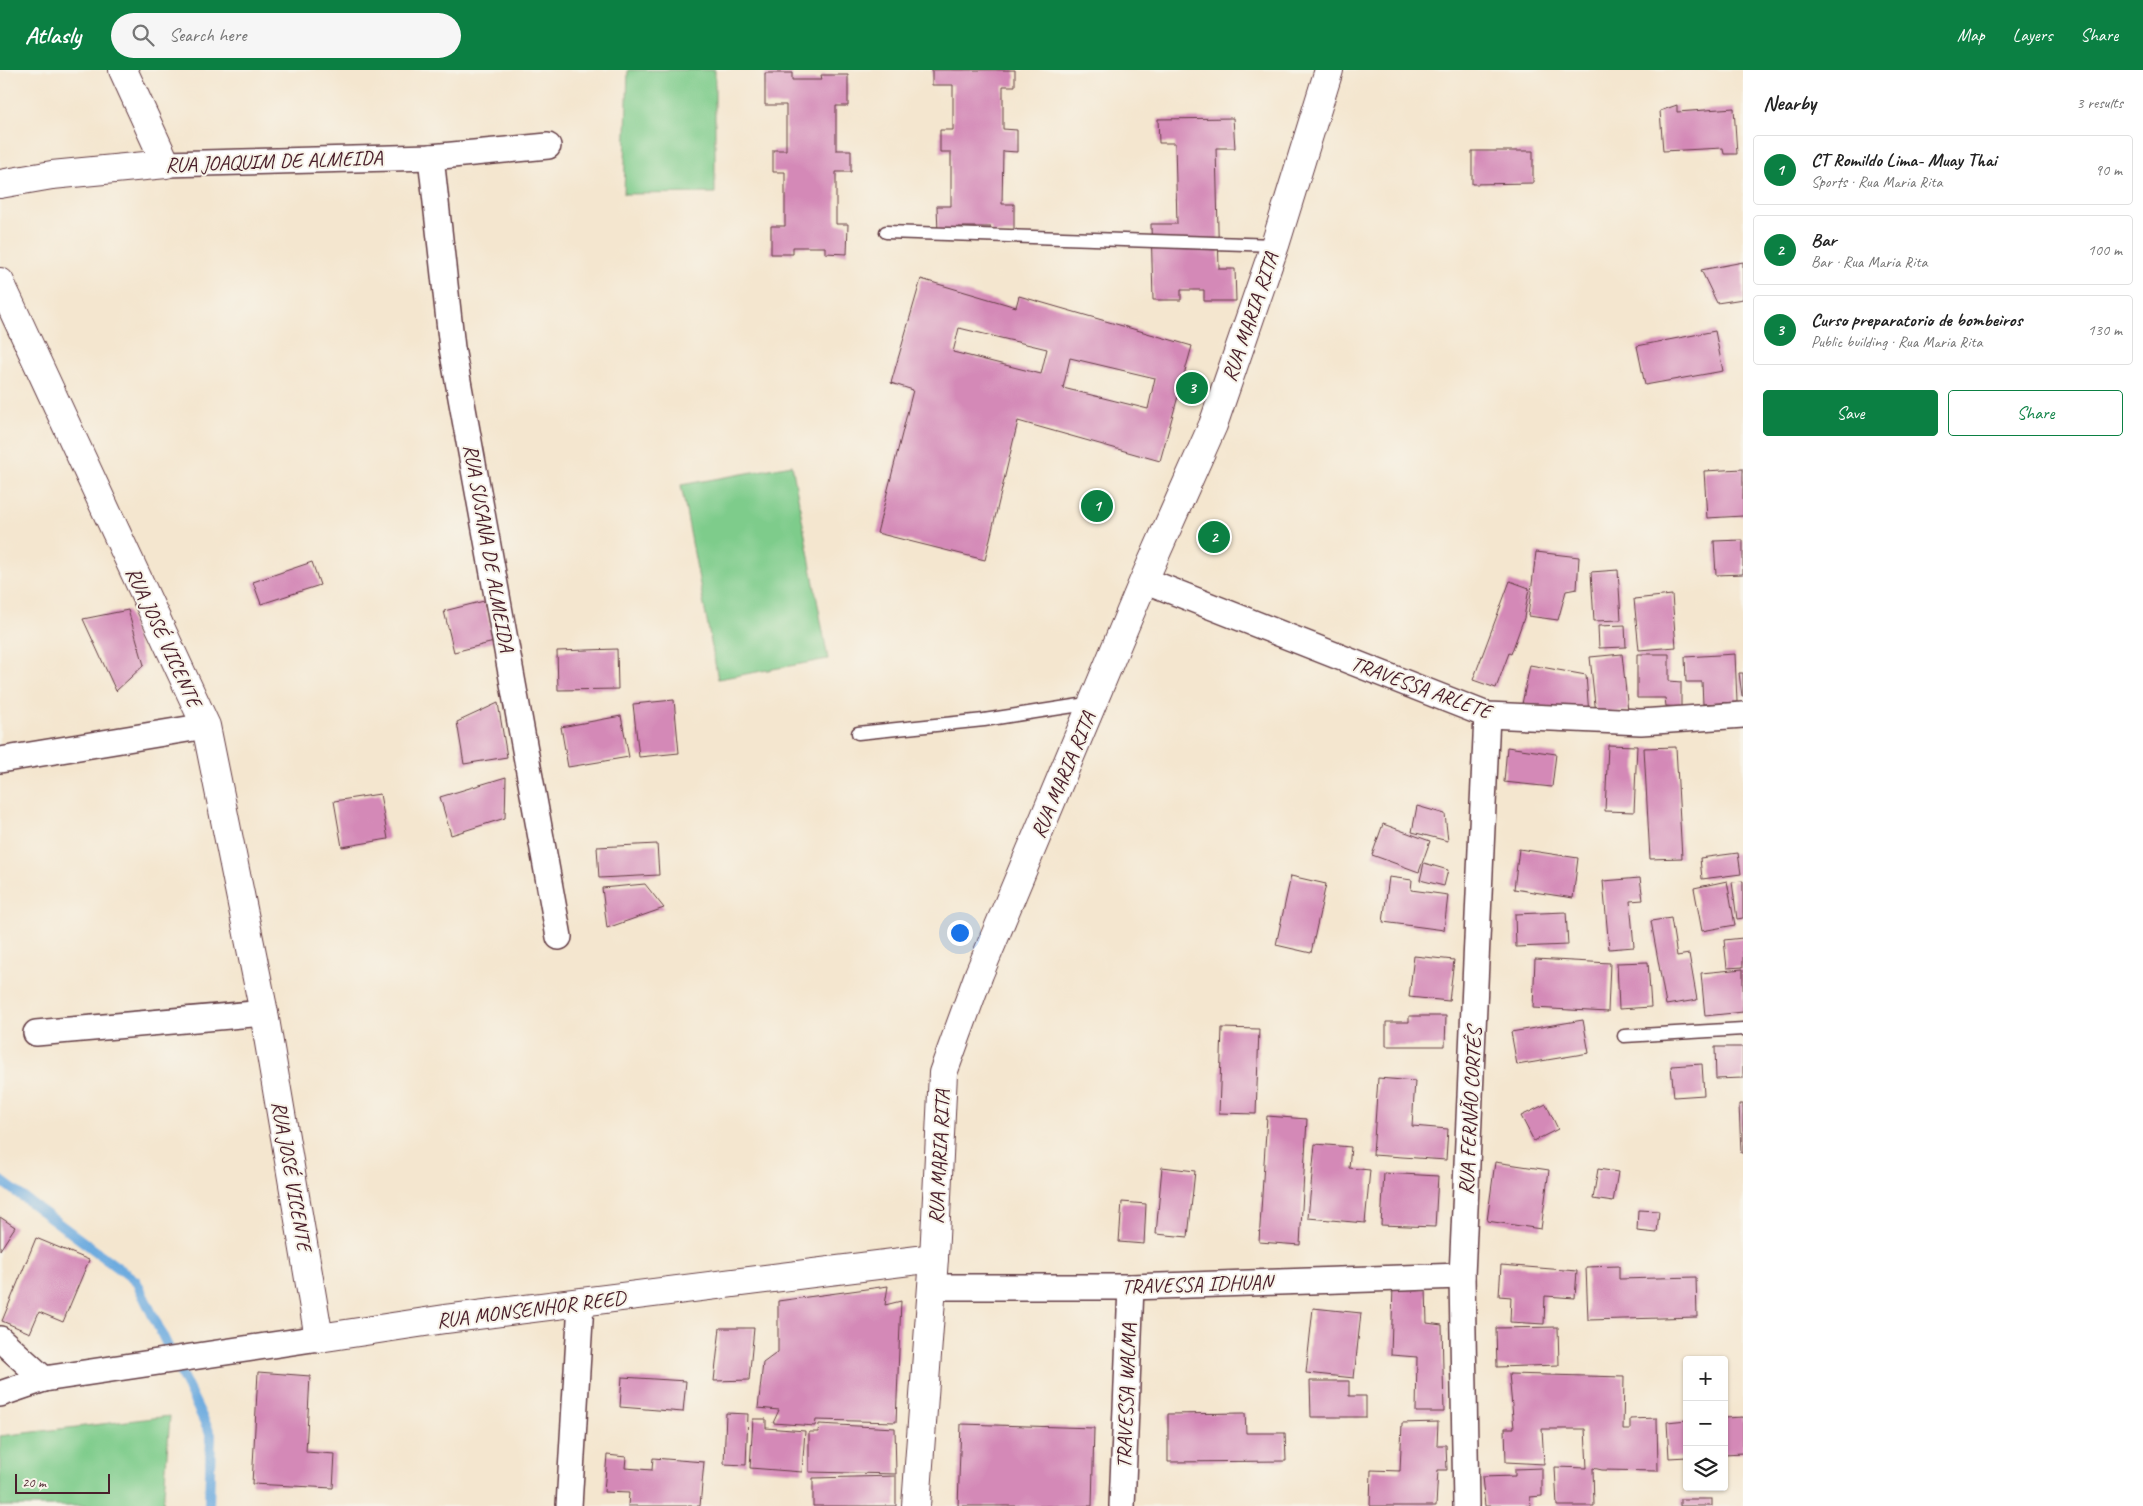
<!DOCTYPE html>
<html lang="en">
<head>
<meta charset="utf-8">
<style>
	body { margin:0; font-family:Caveat,sans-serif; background:#f6f6f6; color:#222 }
	.controls { position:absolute; right:15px; bottom:15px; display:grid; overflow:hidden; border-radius:5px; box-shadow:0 1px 4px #0004 }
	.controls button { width:45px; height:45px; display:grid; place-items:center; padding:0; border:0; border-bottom:1px solid #e0e0e0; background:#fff; color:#222; font:25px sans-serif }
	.scale { position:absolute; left:15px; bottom:12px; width:95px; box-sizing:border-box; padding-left:5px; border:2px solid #4a1f2b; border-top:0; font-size:14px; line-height:18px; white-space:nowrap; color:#4a1f2b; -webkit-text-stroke:4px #f7f3e8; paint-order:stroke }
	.you { position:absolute; left:959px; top:862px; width:18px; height:18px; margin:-12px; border:4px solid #fff; border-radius:50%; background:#1a73e8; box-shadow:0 0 0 8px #1a73e833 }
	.badge { display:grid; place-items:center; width:32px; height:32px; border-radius:50%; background:#0b8043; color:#fff; font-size:16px; font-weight:700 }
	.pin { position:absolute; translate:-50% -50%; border:2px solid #fff; box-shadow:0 1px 5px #0006 }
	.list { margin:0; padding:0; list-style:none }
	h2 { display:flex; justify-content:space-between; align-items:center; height:65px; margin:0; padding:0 20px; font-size:21px }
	h2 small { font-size:16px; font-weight:400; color:#767676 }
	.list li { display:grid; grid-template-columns:32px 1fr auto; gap:15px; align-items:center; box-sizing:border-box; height:70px; margin:0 10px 10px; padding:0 10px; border:1px solid #e0e0e0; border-radius:5px }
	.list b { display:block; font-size:19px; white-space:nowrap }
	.list p { margin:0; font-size:16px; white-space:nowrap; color:#767676 }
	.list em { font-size:16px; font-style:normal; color:#767676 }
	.actions { display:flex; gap:10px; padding:15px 20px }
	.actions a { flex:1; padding:11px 0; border:1px solid #0b8043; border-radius:5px; text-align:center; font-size:18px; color:#0b8043 }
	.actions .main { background:#0b8043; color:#fff }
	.icon { flex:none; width:28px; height:28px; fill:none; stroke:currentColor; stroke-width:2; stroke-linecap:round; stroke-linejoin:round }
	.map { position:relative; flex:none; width:1743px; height:1436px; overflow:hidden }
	header { display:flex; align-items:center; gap:30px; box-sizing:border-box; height:70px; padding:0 25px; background:#0b8043; color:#fff }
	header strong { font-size:24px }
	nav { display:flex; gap:28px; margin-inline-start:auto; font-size:18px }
	.search { width:350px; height:45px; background:#f6f6f6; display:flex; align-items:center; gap:12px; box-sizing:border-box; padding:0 18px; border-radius:28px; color:#767676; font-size:19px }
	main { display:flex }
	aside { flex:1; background:#fff }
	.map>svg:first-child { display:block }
	.grass { fill:#7ecc8b; stroke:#64765b }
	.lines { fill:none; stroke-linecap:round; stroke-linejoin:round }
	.stream { stroke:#6dabdf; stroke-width:10 }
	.building { fill:#d489b7; fill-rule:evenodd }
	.service-casing { stroke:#643d44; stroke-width:15 }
	.minor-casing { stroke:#643d44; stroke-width:28 }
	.tertiary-casing { stroke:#643d44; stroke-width:30 }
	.service { stroke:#fff; stroke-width:12 }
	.minor { stroke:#fff; stroke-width:25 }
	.tertiary { stroke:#fff; stroke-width:28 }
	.labels { text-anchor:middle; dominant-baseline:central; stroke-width:4; stroke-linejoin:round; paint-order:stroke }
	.street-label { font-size:21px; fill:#4a1f2b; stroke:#f7f3e8 }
</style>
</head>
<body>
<header>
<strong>Atlasly</strong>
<div class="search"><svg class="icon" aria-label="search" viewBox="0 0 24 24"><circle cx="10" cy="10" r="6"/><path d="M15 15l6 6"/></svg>Search here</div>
<nav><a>Map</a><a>Layers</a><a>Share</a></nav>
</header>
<main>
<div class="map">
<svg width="1743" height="1436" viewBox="0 0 1743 1436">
	<rect width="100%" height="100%" fill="#f7f3e8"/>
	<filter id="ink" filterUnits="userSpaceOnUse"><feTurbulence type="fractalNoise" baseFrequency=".02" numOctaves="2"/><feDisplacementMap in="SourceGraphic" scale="10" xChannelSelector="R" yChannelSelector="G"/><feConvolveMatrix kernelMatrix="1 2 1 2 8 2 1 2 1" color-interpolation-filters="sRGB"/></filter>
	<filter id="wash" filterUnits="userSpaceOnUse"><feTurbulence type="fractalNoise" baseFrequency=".0096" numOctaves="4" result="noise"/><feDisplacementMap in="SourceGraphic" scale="20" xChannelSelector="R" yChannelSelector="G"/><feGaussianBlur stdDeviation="1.12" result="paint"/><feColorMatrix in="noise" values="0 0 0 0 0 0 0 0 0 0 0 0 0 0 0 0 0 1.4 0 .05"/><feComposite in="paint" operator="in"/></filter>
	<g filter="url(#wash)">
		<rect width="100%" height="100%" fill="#f4e6cf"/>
		<!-- grass -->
		<g class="grass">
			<polygon points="628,0 715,0 715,123 624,124"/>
			<polygon points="792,395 828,589 718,609 681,415"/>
			<polygon points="170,1346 163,1436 0,1436 0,1366"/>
		</g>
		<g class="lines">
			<!-- stream -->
			<polyline class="stream" points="0,1110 136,1211 211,1365 209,1436"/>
		</g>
		<g id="blocks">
			<!-- building -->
			<g class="building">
				<polygon points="932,0 1015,0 1015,16 1003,16 1003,59 1017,60 1017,82 1003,81 1002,134 1014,134 1014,163 991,163 991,157 959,157 959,163 938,163 937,136 951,136 951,82 940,82 940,60 953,60 953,15 932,15"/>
				<polygon points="765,3 792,3 792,10 822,10 821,5 848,5 848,36 836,36 836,80 851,80 851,102 836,102 836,154 848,154 847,184 825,183 825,177 793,177 793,184 771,184 771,156 785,156 785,102 773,102 773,80 786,80 786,35 765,35"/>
				<polygon points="1677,35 1677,42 1734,38 1737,84 1724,84 1723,78 1663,81 1660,41"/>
				<polygon points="1233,48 1235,78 1216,78 1219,199 1235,199 1236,231 1204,231 1204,220 1181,220 1181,230 1153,230 1151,154 1177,154 1175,73 1159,73 1158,49"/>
				<polygon points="1472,81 1533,81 1533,113 1472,114"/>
				<polygon points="1743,192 1743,229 1717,233 1701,200"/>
				<path d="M921,209L1016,237L1019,226L1192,276L1160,391L1018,351L985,490L877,463L913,320L891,313ZM959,258L1047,279L1041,304L953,282ZM1070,288L1155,308L1148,339L1063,318Z"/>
				<polygon points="1715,261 1723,301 1645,315 1637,276"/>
				<polygon points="1743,399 1743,446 1707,448 1704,401"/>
				<polygon points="1743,470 1743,504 1716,505 1714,471"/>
				<polygon points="1536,482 1579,487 1577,519 1566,521 1558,550 1528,546"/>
				<polygon points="312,492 320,515 261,534 253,512"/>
				<polygon points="1618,500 1621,550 1594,551 1591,502"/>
				<polygon points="1510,511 1529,518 1524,548 1511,584 1509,583 1496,618 1473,610"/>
				<polygon points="1672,525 1676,577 1639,580 1634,529"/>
				<polygon points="484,531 494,572 454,582 444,541"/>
				<polygon points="128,540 144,595 116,621 83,549"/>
				<polygon points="1625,555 1626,577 1599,578 1598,556"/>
				<polygon points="617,579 618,619 558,620 557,581"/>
				<polygon points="1622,584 1628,641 1596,644 1590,587"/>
				<polygon points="1637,584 1669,584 1669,611 1681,612 1681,637 1666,636 1665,628 1637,628"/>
				<polygon points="1735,584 1737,632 1703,634 1702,612 1686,612 1685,587"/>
				<polygon points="1530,595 1586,605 1589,645 1522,634"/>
				<polygon points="1739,603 1743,603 1743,626 1742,626"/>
				<polygon points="674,630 679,683 639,687 633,634"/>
				<polygon points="498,633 507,687 464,694 457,652"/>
				<polygon points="621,646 629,687 568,697 561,657"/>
				<polygon points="1608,675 1637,676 1634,742 1605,741"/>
				<polygon points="1507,677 1556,684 1552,717 1504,712"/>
				<polygon points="1676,677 1682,788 1650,789 1644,678"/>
				<polygon points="506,707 505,748 451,765 440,727"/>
				<polygon points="380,724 388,769 342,777 334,731"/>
				<polygon points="1417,736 1445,744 1448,771 1412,762"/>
				<polygon points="1383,754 1430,771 1419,802 1372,785"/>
				<polygon points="657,774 659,805 599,808 597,777"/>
				<polygon points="1519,779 1578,788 1573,828 1514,819"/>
				<polygon points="1738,783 1741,804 1702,809 1700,788"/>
				<polygon points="1424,793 1448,800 1444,816 1420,810"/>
				<polygon points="1291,806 1326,814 1311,883 1276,875"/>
				<polygon points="1389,807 1412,810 1411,820 1448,825 1444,860 1383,852"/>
				<polygon points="1640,808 1643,830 1630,831 1634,877 1609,879 1603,811"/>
				<polygon points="1727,811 1735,855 1702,861 1694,818"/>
				<polygon points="1743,811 1743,848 1737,849 1732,812"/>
				<polygon points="645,814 664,838 607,858 602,818"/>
				<polygon points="1566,842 1568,875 1516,877 1515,844"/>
				<polygon points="1671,848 1677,886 1689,884 1697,930 1666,935 1651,851"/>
				<polygon points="1743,868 1743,897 1727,898 1724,870"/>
				<polygon points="1414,886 1454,890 1449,931 1409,927"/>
				<polygon points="1535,889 1610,893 1608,942 1533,938"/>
				<polygon points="1648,892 1651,937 1619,939 1617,893"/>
				<polygon points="1743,899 1743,942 1705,946 1701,903"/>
				<polygon points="1409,946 1446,946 1445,976 1386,976 1386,952 1409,952"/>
				<polygon points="1583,950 1589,983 1517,995 1511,962"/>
				<polygon points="1222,958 1259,959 1256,1044 1219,1043"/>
				<polygon points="1715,977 1743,977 1743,1008 1716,1009"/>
				<polygon points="1702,994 1704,1025 1674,1027 1671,996"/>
				<polygon points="1378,1008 1415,1011 1412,1056 1448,1059 1446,1090 1373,1085"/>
				<polygon points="1546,1034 1558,1059 1534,1071 1521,1046"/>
				<polygon points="1739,1034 1743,1034 1743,1083 1741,1083"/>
				<polygon points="1267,1046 1307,1049 1300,1175 1259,1172"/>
				<polygon points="1315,1074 1351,1077 1349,1098 1370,1100 1365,1153 1308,1148"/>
				<polygon points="1495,1092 1549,1100 1541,1159 1487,1151"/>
				<polygon points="1162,1097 1195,1101 1188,1167 1156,1164"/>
				<polygon points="1598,1099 1618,1102 1613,1132 1593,1129"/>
				<polygon points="1384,1103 1438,1106 1435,1157 1381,1155"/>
				<polygon points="1122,1132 1146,1134 1144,1174 1119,1172"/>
				<polygon points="1638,1140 1659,1141 1657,1163 1637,1161"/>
				<polygon points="0,1147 15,1157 0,1180"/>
				<polygon points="36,1168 89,1190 63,1252 39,1242 30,1263 2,1251"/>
				<polygon points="1501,1195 1577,1201 1575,1228 1545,1226 1544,1254 1510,1252 1511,1227 1499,1226"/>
				<polygon points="1619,1196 1619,1209 1696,1207 1697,1247 1588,1250 1586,1197"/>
				<polygon points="888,1216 885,1235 901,1231 896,1352 816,1350 815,1356 773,1353 779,1340 758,1338 763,1293 778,1282 778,1231"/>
				<polygon points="1393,1216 1426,1219 1427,1253 1442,1255 1444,1342 1416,1342 1417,1287 1391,1285"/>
				<polygon points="1313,1238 1361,1243 1354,1308 1306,1303"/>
				<polygon points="1558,1257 1559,1295 1497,1297 1496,1258"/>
				<polygon points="720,1258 754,1258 749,1310 714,1311"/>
				<polygon points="258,1302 310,1306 306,1382 335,1384 333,1418 252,1414"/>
				<polygon points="1509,1304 1624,1307 1623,1360 1630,1360 1630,1349 1657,1348 1658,1401 1602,1400 1593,1398 1594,1436 1557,1436 1555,1397 1587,1398 1585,1359 1542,1359 1544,1394 1506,1392 1505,1358 1514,1358"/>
				<polygon points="622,1307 686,1311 683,1342 620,1337"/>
				<polygon points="1310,1311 1349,1311 1349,1326 1366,1326 1366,1347 1311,1347"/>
				<polygon points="726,1343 748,1344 746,1395 724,1394"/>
				<polygon points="1245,1343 1246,1363 1285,1363 1286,1391 1168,1392 1168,1344"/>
				<polygon points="1743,1347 1743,1383 1724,1384 1724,1348"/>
				<polygon points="753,1349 766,1349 766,1358 805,1361 802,1402 750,1398"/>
				<polygon points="1687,1350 1687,1387 1669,1388 1667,1352"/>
				<polygon points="1438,1352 1437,1375 1446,1375 1447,1400 1438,1400 1436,1436 1370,1436 1371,1400 1400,1401 1402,1353"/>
				<polygon points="819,1354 895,1358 896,1404 809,1402 809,1362 818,1362"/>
				<polygon points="961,1354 1094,1358 1092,1436 958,1436"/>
				<polygon points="607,1385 626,1387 625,1398 652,1400 653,1388 704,1392 700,1436 628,1436 629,1423 604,1422"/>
				<polygon points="1542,1398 1542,1426 1530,1427 1531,1436 1485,1436 1482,1407 1515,1406 1515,1399"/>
				<polygon points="896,1406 896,1436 813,1436 813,1408"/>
				<rect x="1680" y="1429" width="32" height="7"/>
			</g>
		</g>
	</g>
	<g filter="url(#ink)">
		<use href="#blocks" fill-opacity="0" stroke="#643d44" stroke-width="1"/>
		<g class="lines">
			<defs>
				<g id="service">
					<polyline points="886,162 1275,175"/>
					<polyline points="858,663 984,650 1093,633"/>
					<polyline points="1624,966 1743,959"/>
				</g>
				<g id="minor">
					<polyline points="431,87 452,278 559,867"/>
					<polyline points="166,94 431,87 548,76"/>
					<polyline points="1144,510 1487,645 1641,652 1743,645"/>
					<polyline points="0,690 206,656"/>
					<polyline points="36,963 264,943"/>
					<polyline points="932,1217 1131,1217 1462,1206"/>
					<polyline points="0,1269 44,1309"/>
					<polyline points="0,1324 44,1309 319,1268"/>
					<polyline points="569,1436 581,1233"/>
					<polyline points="1122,1436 1131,1217"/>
					<polyline points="1466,1436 1462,1206 1487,645"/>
				</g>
				<g id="tertiary">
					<polyline points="0,114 52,105 166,94 123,0"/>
					<polyline points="0,212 206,656 264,943 319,1268 445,1249 934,1188"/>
					<polyline points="916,1436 934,1188 943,1003 979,904 1144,510 1213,355 1275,175 1329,0"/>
				</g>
			</defs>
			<!-- service casing -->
			<use href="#service" class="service-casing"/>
			<!-- minor casing -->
			<use href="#minor" class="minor-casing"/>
			<!-- tertiary casing -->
			<use href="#tertiary" class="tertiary-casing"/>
			<!-- service -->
			<use href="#service" class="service"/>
			<!-- minor -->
			<use href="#minor" class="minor"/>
			<!-- tertiary -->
			<use href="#tertiary" class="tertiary"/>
		</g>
	</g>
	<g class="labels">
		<!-- street labels -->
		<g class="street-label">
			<text transform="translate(274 91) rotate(-2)">RUA JOAQUIM DE ALMEIDA</text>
			<text transform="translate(1250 247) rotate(-71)">RUA MARIA RITA</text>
			<text transform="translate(489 478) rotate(80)">RUA SUSANA DE ALMEIDA</text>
			<text transform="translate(164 567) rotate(65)">RUA JOSÉ VICENTE</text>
			<text transform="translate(1421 617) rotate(20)">TRAVESSA ARLETE</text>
			<text transform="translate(1063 705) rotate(-67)">RUA MARIA RITA</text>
			<text transform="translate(1470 1041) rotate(-87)">RUA FERNÃO CORTÊS</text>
			<text transform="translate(939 1087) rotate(-87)">RUA MARIA RITA</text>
			<text transform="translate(292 1106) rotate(80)">RUA JOSÉ VICENTE</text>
			<text transform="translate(1197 1214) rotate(-2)">TRAVESSA IDHUAN</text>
			<text transform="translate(531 1239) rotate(-7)">RUA MONSENHOR REED</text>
			<text transform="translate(1126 1326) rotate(-88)">TRAVESSA WALMA</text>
		</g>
	</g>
</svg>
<div class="controls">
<button>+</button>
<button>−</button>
<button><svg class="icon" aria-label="layers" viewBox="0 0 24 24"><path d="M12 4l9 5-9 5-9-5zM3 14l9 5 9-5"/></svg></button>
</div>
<div class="scale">20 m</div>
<div class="you"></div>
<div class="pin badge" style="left:1097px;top:436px">1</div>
<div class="pin badge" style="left:1214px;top:467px">2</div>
<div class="pin badge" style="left:1192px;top:318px">3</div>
</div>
<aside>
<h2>Nearby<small>3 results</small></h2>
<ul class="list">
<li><span class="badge">1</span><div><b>CT Romildo Lima- Muay Thai</b><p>Sports · Rua Maria Rita</p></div><em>90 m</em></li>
<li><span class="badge">2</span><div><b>Bar</b><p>Bar · Rua Maria Rita</p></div><em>100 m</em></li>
<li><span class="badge">3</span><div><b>Curso preparatorio de bombeiros</b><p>Public building · Rua Maria Rita</p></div><em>130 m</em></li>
</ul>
<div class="actions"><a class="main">Save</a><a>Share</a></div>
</aside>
</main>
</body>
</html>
